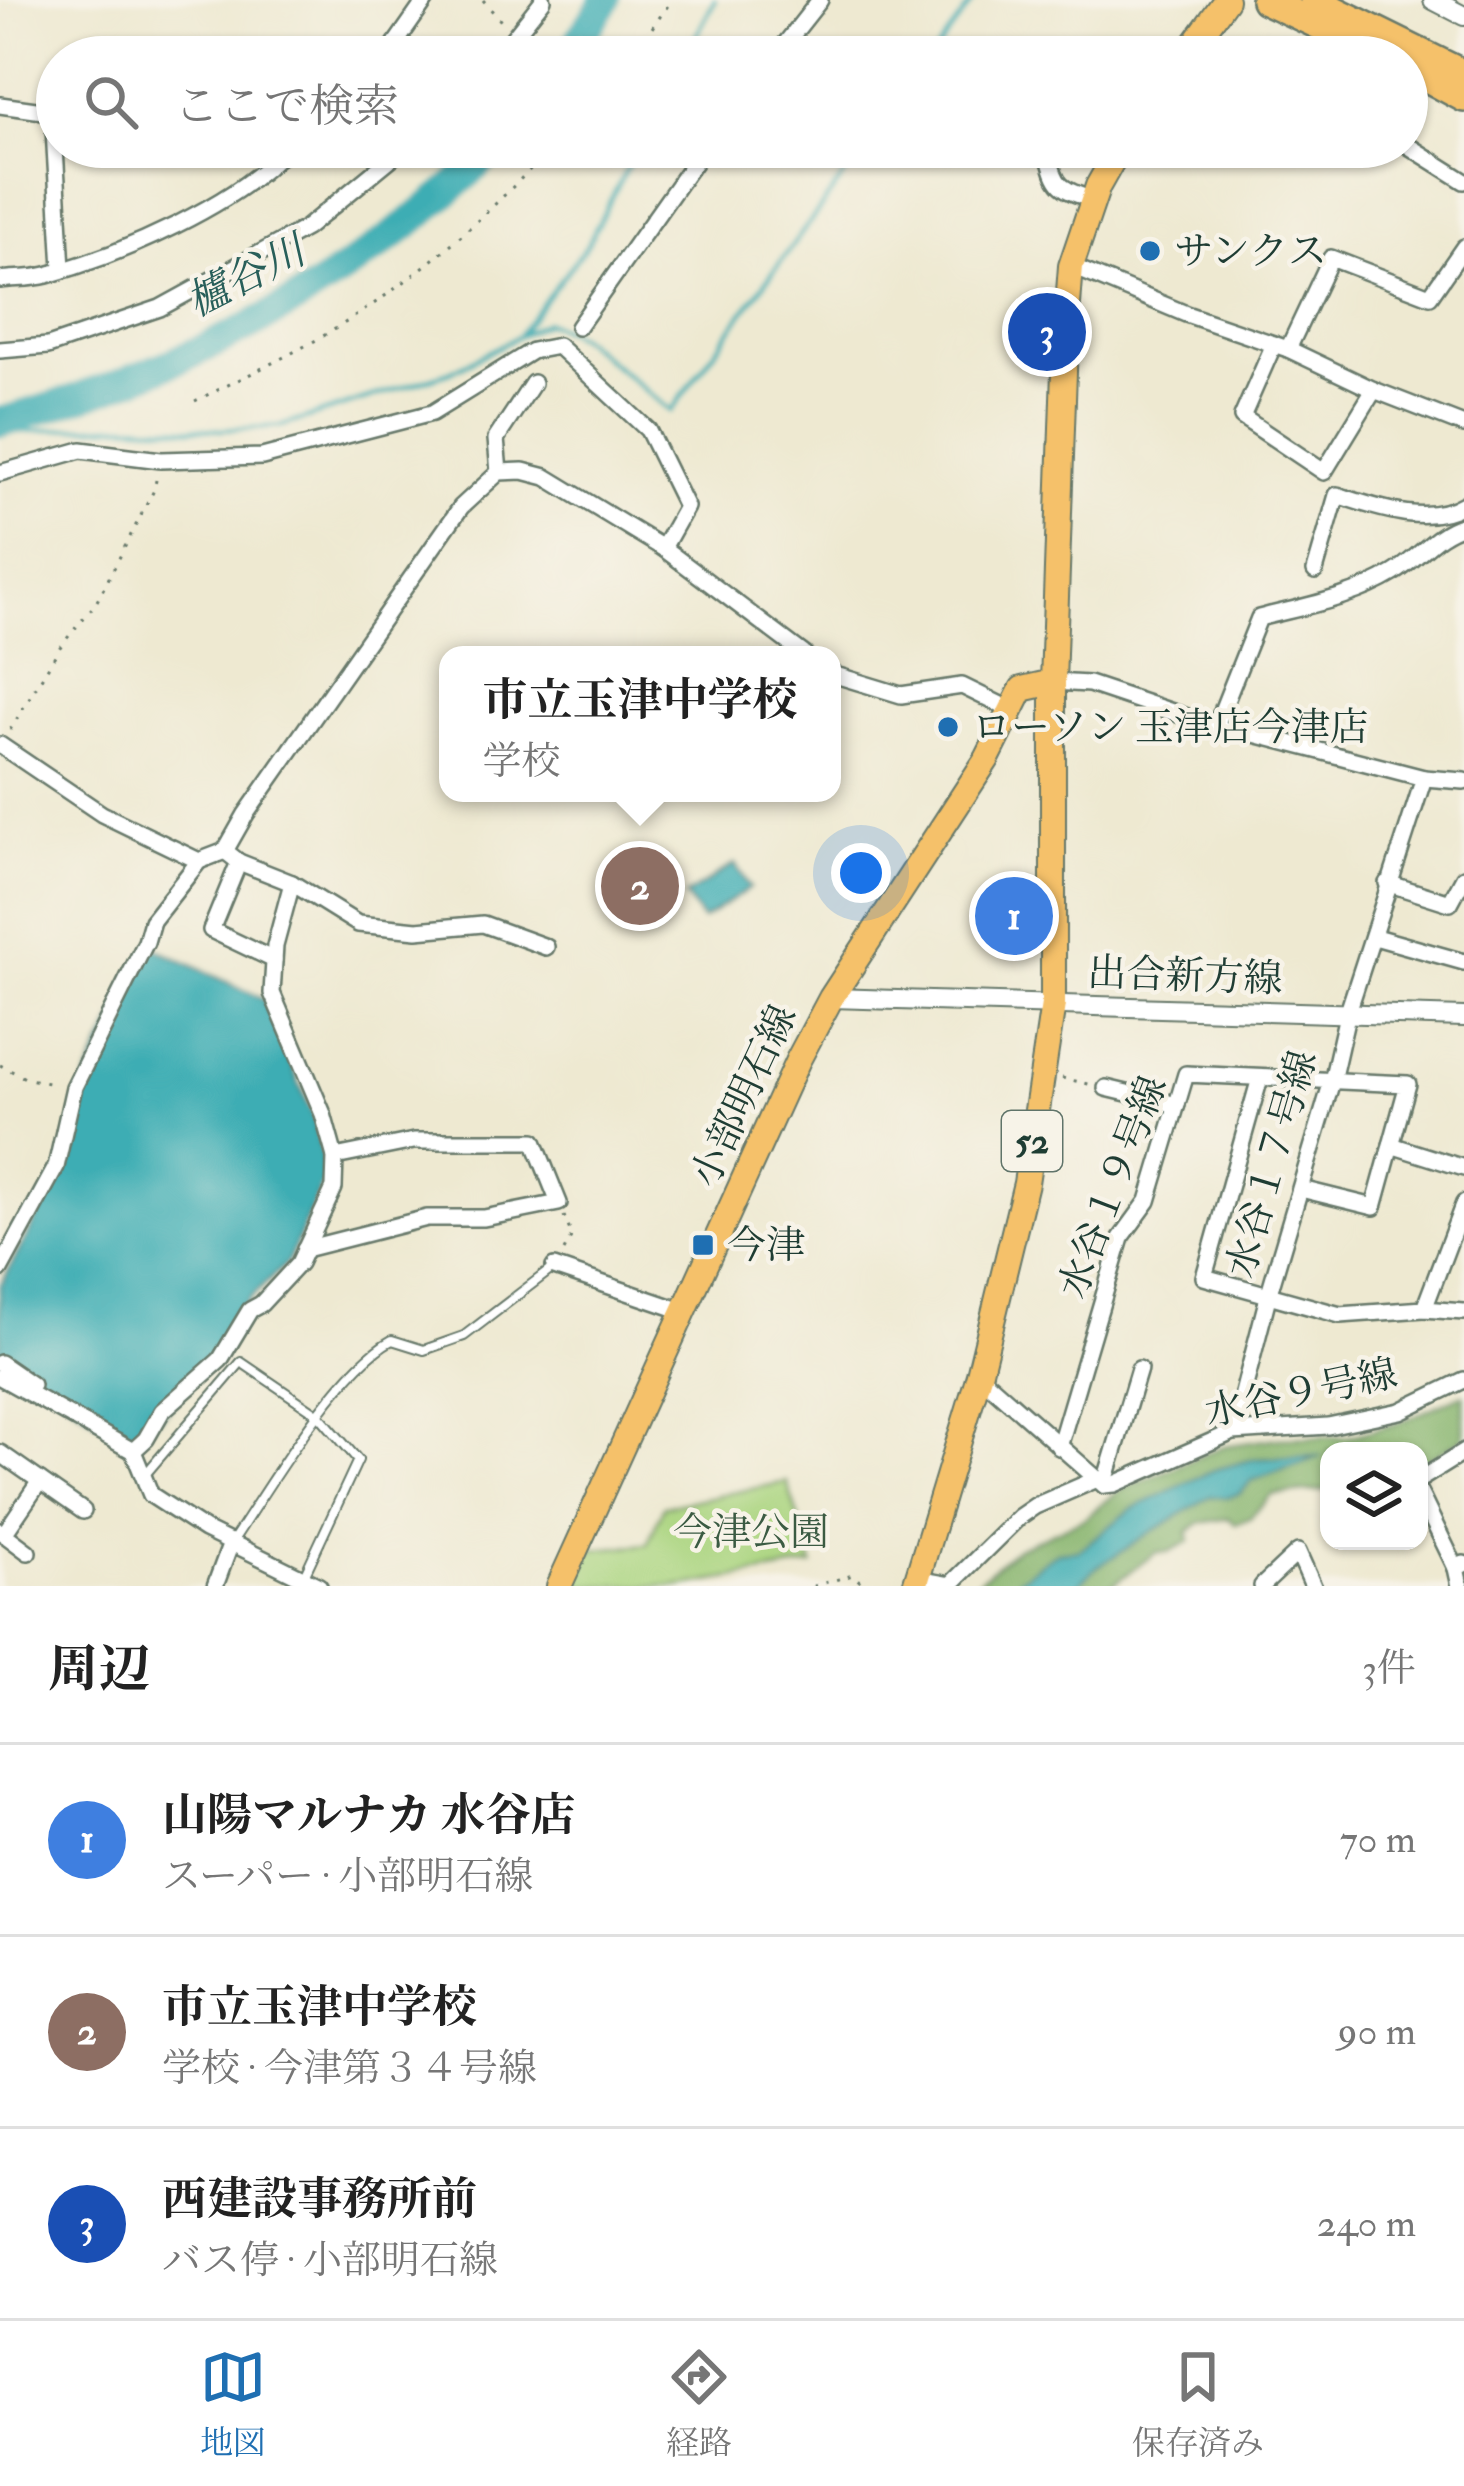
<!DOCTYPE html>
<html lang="ja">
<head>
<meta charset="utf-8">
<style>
	body { margin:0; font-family:"IM FELL Double Pica","Noto Serif JP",serif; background:#f6f6f6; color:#222 }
	.controls { position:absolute; right:36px; bottom:36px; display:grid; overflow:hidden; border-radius:24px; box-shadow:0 3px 9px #0004 }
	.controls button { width:108px; height:108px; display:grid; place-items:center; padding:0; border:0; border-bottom:3px solid #e0e0e0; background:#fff; color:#222; font:60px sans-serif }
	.you { position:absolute; left:861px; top:873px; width:42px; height:42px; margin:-30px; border:9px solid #fff; border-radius:50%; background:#1a73e8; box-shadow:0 0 0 18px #1a73e833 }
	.badge { display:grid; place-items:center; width:78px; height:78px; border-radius:50%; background:#1f6fb2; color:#fff; font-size:39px; font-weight:700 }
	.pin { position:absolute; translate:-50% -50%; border:6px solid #fff; box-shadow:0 3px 12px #0006 }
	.popup { position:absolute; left:439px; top:646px; width:402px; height:156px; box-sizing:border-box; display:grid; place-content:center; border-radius:24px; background:#fff; filter:drop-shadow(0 3px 9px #0005); font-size:39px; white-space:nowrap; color:#767676 }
	.popup b { font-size:45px; color:#222 }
	.popup::after { content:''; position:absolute; left:50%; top:100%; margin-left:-24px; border:24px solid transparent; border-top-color:#fff }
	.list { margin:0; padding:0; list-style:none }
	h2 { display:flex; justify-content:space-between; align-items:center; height:156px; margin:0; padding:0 48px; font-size:51px }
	h2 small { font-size:39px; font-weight:400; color:#767676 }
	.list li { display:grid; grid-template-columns:78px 1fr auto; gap:36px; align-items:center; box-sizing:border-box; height:192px; padding:0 48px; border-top:3px solid #e0e0e0 }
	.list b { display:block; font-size:45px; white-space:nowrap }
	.list p { margin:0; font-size:39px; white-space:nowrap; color:#767676 }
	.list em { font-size:39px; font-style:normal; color:#767676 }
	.icon { flex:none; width:66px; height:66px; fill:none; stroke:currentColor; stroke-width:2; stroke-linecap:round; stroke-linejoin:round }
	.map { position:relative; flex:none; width:1464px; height:1586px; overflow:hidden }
	.search { position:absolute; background:#fff; box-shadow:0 3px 9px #0004; left:36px; right:36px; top:36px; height:132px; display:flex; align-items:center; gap:30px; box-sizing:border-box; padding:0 42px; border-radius:66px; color:#767676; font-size:45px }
	.sheet { height:732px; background:#fff }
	nav { display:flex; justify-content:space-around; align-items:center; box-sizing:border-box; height:168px; border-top:3px solid #e0e0e0; background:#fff; font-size:33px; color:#767676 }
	nav a { display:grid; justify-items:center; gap:6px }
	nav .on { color:#1f6fb2 }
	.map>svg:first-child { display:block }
	.green { fill:#acd581; stroke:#66895a; stroke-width:3 }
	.forest { fill:#89b66f; stroke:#547a52; stroke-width:3 }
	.water { fill:#3cadb4; stroke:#2e7574; stroke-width:3 }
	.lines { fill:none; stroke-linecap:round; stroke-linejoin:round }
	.stream { stroke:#3cadb4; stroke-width:4.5 }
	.river { stroke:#3cadb4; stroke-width:30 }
	.service-casing { stroke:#67796b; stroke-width:12 }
	.minor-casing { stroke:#67796b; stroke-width:20 }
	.tertiary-casing { stroke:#67796b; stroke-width:22 }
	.primary-casing { stroke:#67796b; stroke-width:28 }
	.motorway-casing { stroke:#67796b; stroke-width:32 }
	.path { stroke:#67796b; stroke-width:3; stroke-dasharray:3 9; stroke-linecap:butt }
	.service { stroke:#fff; stroke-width:8 }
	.minor { stroke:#fff; stroke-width:15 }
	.tertiary { stroke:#fff; stroke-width:18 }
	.primary { stroke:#f5c16b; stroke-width:24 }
	.motorway { stroke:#f5c16b; stroke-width:27 }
	.poi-dot { fill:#1f6fb2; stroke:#f7f3e8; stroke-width:4.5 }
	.labels { text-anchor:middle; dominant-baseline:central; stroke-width:9; stroke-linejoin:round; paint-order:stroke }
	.shield { fill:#f7f3e8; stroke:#60746a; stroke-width:3 }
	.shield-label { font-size:36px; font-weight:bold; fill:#1f3d34 }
	.poi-label { font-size:39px; fill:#1f3d34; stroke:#f7f3e8; text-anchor:start }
	.street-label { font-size:39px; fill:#1f3d34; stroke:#f7f3e8 }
	.park-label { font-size:39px; fill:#3b5b43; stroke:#f7f3e8 }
	.water-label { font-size:42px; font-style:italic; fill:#285f5a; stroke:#f7f3e8 }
</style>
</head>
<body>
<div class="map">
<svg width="1464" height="1586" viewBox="0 0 1464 1586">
	<rect width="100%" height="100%" fill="#f7f3e8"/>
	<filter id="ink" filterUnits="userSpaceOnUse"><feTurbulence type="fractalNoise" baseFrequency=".00833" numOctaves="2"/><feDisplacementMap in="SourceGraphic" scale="24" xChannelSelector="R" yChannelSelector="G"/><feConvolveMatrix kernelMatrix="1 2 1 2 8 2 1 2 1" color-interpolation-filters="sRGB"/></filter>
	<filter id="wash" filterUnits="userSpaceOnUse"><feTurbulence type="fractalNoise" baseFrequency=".004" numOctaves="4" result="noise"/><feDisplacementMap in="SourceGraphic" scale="48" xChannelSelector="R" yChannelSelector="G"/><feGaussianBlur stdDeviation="2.7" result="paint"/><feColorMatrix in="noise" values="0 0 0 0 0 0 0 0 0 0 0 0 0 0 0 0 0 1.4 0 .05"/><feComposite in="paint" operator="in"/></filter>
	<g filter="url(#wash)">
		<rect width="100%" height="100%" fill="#eee9d1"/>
		<!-- green -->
		<polygon class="green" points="787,1482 813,1565 682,1586 572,1586 588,1550 647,1544 664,1506"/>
		<!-- forest -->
		<polygon class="forest" points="1464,1394 1464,1438 1419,1464 1419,1451 1329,1451 1329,1490 1272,1495 1250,1518 1235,1524 1229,1518 1201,1523 1188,1532 1190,1541 1168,1552 1157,1552 1111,1586 972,1586 1016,1549 1085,1518 1119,1491 1224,1446 1278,1438 1348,1437 1396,1424"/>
		<!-- water -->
		<g class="water">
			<polygon points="735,864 750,888 702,920 685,896"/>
			<polygon points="151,946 263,999 314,1118 326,1176 288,1262 247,1302 213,1362 138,1440 129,1442 0,1355 0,1286 63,1169 88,1074"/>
			<polygon points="1321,1456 1251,1481 1241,1493 1227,1498 1210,1496 1097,1567 1077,1586 1009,1586 1057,1552 1079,1550 1132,1509 1214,1470 1255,1459"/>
		</g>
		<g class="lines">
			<!-- stream -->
			<g class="stream">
				<polyline points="685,57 715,0"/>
				<polyline points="932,57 974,0"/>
				<polyline points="520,333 587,245 638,147"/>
				<polyline points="0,433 126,425 220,430 282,426 450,372 546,322 581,338 671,411 865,147"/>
			</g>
			<!-- river -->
			<g class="river">
				<polyline points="568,57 606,0"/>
				<path d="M0,422C200,365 345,291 497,147"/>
			</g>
		</g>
	</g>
	<g filter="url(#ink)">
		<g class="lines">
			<defs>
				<g id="service">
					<polyline points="143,1477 241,1362 319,1415 358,1460 304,1576"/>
					<path d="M232,1542C268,1488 338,1369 392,1340L424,1350L464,1336L553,1268"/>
				</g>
				<g id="minor">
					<polyline points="1203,31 1225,48 1293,57"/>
					<polyline points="386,57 426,0"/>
					<polyline points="498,57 543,0"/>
					<polyline points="775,57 820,0"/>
					<polyline points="0,105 57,113"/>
					<polyline points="53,112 62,269"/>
					<polyline points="1407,145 1464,181"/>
					<polyline points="228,147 279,157"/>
					<path d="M1046,147C1057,185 1054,187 1093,200"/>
					<polyline points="1071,266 1186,314 1288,349 1374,390 1464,425"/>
					<path d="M0,280C15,278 32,279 47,275C119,255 240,204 287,147"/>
					<polyline points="578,327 705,147"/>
					<polyline points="1274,344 1242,417 1324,472 1374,390"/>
					<polyline points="1288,349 1331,258 1430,296 1464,247"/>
					<polyline points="0,350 48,346 160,308 306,228 405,147"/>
					<polyline points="499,472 496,439 533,383"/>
					<polyline points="0,473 81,450 161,460 262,457 432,413 532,351 558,346 648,430 686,507 663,548"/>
					<path d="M1315,571L1337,495C1375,507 1426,527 1464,504"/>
					<polyline points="832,674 901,695 962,686 1009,709"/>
					<polyline points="1053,682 1089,684 1235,733 1254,734 1424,778 1464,781"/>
					<path d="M1216,726L1259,618C1305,606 1353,598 1394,573C1419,558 1435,533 1464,525"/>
					<polyline points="0,745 102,814 199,861 225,851"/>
					<polyline points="225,851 246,814 461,507 499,472 523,471 546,477 663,548 805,655"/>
					<polyline points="225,851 239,862 292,883 358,924 417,930 483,924 546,947"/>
					<polyline points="239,862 211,930 274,960"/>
					<polyline points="1387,883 1450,903 1464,877"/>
					<polyline points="1375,937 1464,962"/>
					<polyline points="1260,1078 1204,1277 1340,1315 1424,1309 1464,1203"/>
					<polyline points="1106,1088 1177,1105"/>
					<polyline points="1391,1145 1464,1168"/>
					<polyline points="305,1249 427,1218 484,1218 559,1203 534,1141 414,1141 335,1157"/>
					<polyline points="554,1267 683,1311"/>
					<polyline points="0,1270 56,1167 74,1087 146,942 152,921 199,861"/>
					<polyline points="1424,1309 1464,1312"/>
					<polyline points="0,1363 32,1385"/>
					<polyline points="979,1375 1104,1485 1115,1484 1233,1432 1328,1426 1400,1411 1464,1380"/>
					<polyline points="0,1377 133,1451"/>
					<polyline points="1233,1432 1269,1293 1332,1081 1347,1015 1424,778"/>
					<polyline points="1059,1447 1121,1238 1148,1201 1186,1074 1408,1084 1374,1207 1301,1189"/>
					<polyline points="133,1451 146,1439 162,1411 220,1360 250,1310 261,1304 299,1263 334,1188 335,1157 323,1114 272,993 275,946 292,883"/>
					<polyline points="133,1451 151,1495 205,1530 319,1586"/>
					<polyline points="0,1453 83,1511"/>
					<polyline points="1419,1480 1464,1452"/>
					<polyline points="1104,1485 1139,1369"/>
					<polyline points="1419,1492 1456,1568 1464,1564"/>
					<polyline points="0,1531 28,1552"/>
					<polyline points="4,1534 40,1481"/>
					<polyline points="1456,1568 1460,1586"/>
					<polyline points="917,1579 950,1585 1019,1517 1035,1506 1097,1479"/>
					<polyline points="215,1586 231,1543"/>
					<polyline points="1262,1586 1298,1552 1313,1586"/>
				</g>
				<g id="tertiary">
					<polyline points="1433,0 1464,16"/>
					<polyline points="831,998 1464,1017"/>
				</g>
				<g id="primary">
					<polyline points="1185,57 1226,0"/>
					<polyline points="559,1586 798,1060 831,998 987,759 1022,689 1053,682"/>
					<polyline points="915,1586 979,1375 1026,1183 1053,1004 1053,682 1065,343 1071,266 1098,186 1120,147"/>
				</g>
				<g id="motorway">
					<polyline points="1265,0 1387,57"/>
					<polyline points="1314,0 1464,74"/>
					<polyline points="1407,67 1464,98"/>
				</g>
			</defs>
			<!-- service casing -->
			<use href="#service" class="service-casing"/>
			<!-- minor casing -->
			<use href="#minor" class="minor-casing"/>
			<!-- tertiary casing -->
			<use href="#tertiary" class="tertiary-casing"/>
			<!-- primary casing -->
			<use href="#primary" class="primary-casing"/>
			<!-- motorway casing -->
			<use href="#motorway" class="motorway-casing"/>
			<!-- path -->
			<g class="path">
				<polyline points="483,0 505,26"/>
				<polyline points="631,57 672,0"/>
				<path d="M195,401C236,381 278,361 318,339C404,290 484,220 551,147"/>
				<polyline points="10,730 60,647 96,603 154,490 157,475"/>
				<polyline points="0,1065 25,1078 48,1083"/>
				<polyline points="1062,1078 1093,1085"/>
				<polyline points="564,1251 572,1236 564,1216"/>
				<polyline points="813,1586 853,1575 865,1586"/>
			</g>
			<!-- service -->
			<use href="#service" class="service"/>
			<!-- minor -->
			<use href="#minor" class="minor"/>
			<!-- tertiary -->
			<use href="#tertiary" class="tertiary"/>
			<!-- primary -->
			<use href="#primary" class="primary"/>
			<!-- motorway -->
			<use href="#motorway" class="motorway"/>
		</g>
	</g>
	<!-- markers -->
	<g class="poi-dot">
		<circle cx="1150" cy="251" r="12"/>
		<circle cx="948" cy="727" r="12"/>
		<rect x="691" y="1233" width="24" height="24" rx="6"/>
	</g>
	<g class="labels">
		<!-- shield labels -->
		<rect class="shield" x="1002" y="1111" width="60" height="60" rx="9"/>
		<g class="shield-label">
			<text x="1032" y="1141">52</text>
		</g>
		<!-- poi labels -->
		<g class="poi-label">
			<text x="1174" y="251">サンクス</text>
			<text x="972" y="727">ローソン 玉津店今津店</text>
			<text x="727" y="1245">今津</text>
		</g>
		<!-- street labels -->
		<g class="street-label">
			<text transform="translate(1185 976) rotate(2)">出合新方線</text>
			<text transform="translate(744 1096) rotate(-65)">小部明石線</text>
			<text transform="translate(1272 1164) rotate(-74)">水谷１７号線</text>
			<text transform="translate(1113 1187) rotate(-69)">水谷１９号線</text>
			<text transform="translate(1301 1393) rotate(-12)">水谷９号線</text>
		</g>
		<!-- park labels -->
		<g class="park-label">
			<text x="751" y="1532">今津公園</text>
		</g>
		<!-- water labels -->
		<g class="water-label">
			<text transform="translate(246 277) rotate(-27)">櫨谷川</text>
		</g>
	</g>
</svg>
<div class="controls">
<button><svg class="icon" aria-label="layers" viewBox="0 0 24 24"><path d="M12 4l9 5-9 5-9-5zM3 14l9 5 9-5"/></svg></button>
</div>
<div class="you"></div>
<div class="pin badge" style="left:1014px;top:916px;background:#3f7fe0">1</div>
<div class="pin badge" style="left:640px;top:886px;background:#8d6e63">2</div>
<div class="popup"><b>市立玉津中学校</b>学校</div>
<div class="pin badge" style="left:1047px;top:332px;background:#1a4fb4">3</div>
<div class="search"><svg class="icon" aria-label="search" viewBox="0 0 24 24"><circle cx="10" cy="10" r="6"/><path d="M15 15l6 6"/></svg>ここで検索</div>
</div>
<section class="sheet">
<h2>周辺<small>3件</small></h2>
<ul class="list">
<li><span class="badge" style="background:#3f7fe0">1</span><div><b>山陽マルナカ 水谷店</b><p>スーパー · 小部明石線</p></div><em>70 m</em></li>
<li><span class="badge" style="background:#8d6e63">2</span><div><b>市立玉津中学校</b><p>学校 · 今津第３４号線</p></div><em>90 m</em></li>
<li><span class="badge" style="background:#1a4fb4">3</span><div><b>西建設事務所前</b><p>バス停 · 小部明石線</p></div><em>240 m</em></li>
</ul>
</section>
<nav>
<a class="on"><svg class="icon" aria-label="map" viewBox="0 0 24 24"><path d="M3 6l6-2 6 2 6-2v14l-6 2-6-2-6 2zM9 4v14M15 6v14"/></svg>地図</a>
<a><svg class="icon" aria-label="directions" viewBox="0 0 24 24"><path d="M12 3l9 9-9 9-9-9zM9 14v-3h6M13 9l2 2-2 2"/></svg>経路</a>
<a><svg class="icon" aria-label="saved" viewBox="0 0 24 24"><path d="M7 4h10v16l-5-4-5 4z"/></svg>保存済み</a>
</nav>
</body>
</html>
